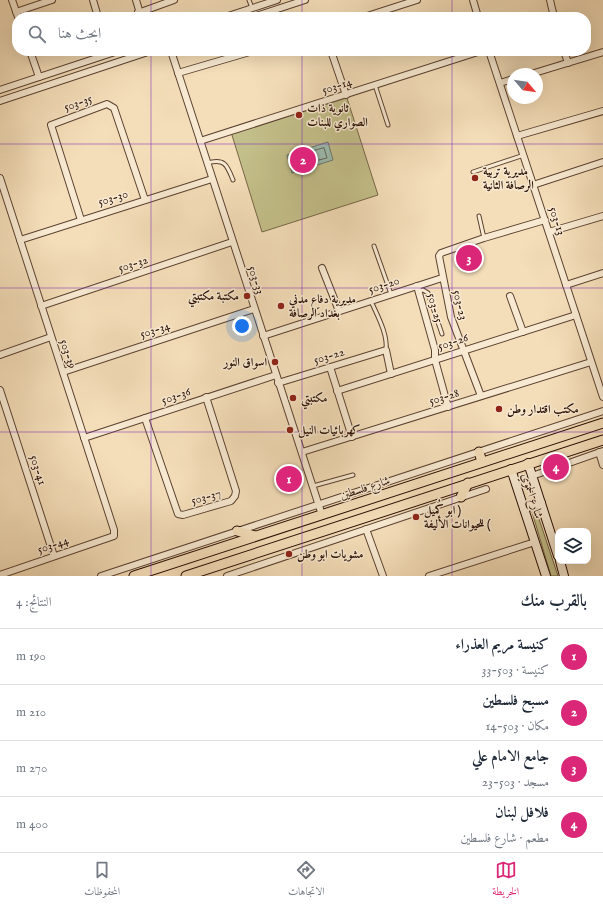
<!DOCTYPE html>
<html lang="ar">
<head>
<meta charset="utf-8">
<style>
	body { margin:0; font-family:"IM FELL English",Amiri,serif; background:#f6f6f7; color:#1f2937; direction:rtl }
	.controls { position:absolute; right:12px; bottom:12px; display:grid; overflow:hidden; border-radius:8px; box-shadow:0 4px 16px #0002 }
	.controls button { width:36px; height:36px; display:grid; place-items:center; padding:0; border:0; border-bottom:1px solid #e0e1e3; background:#fff; color:#1f2937; font:20px sans-serif }
	.compass { position:absolute; left:507px; top:68px; width:36px; height:36px; border-radius:50%; background:#fff; box-shadow:0 4px 16px #0002; rotate:119deg }
	.you { position:absolute; left:242px; top:326px; width:14px; height:14px; margin:-10px; border:3px solid #fff; border-radius:50%; background:#1a73e8; box-shadow:0 0 0 6px #1a73e833 }
	.badge { display:grid; place-items:center; width:26px; height:26px; border-radius:50%; background:#db2777; color:#fff; font-size:13px; font-weight:700 }
	.pin { position:absolute; translate:-50% -50%; border:2px solid #fff; box-shadow:0 1px 4px #0006 }
	.list { margin:0; padding:0; list-style:none }
	h2 { display:flex; justify-content:space-between; align-items:center; height:52px; margin:0; padding:0 16px; font-size:17px }
	h2 small { font-size:13px; font-weight:400; color:#747a83 }
	.list li { display:grid; grid-template-columns:26px 1fr auto; gap:12px; align-items:center; box-sizing:border-box; height:56px; padding:0 16px; border-top:1px solid #e0e1e3 }
	.list b { display:block; font-size:15px; white-space:nowrap }
	.list p { margin:0; font-size:13px; white-space:nowrap; color:#747a83 }
	.list em { font-size:13px; font-style:normal; color:#747a83 }
	.icon { flex:none; width:22px; height:22px; fill:none; stroke:currentColor; stroke-width:2; stroke-linecap:round; stroke-linejoin:round }
	.map { position:relative; flex:none; width:603px; height:576px; overflow:hidden; direction:ltr }
	.search { position:absolute; background:#fff; box-shadow:0 4px 16px #0002; left:12px; right:12px; top:12px; height:44px; display:flex; align-items:center; gap:10px; box-sizing:border-box; padding:0 14px; border-radius:16px; color:#747a83; font-size:15px }
	.sheet { height:276px; background:#fff }
	nav { display:flex; justify-content:space-around; align-items:center; box-sizing:border-box; height:56px; border-top:1px solid #e0e1e3; background:#fff; font-size:11px; color:#747a83 }
	nav a { display:grid; justify-items:center; gap:2px }
	nav .on { color:#db2777 }
	.map>svg:first-child { display:block }
	.green { fill:#c3bf8a; stroke:#766647 }
	.water { fill:#9cbcb0; stroke:#6e766b }
	.lines { fill:none; stroke-linecap:round; stroke-linejoin:round }
	.shore { stroke:#62655a; stroke-width:1 }
	.lane-casing { stroke:#5c4231; stroke-width:5 }
	.street-casing { stroke:#5c4231; stroke-width:8 }
	.secondary-casing { stroke:#290e04; stroke-width:10 }
	.primary-casing { stroke:#290e04; stroke-width:11 }
	.lane { stroke:#f8ead2; stroke-width:3 }
	.street { stroke:#f8ead2; stroke-width:6 }
	.secondary { stroke:#f8ead2; stroke-width:8 }
	.primary { stroke:#f4deb9; stroke-width:9 }
	.grid { fill:none; stroke:#7b2cbf; stroke-width:1; stroke-opacity:0.55 }
	.poi-dot { fill:#8f2418; stroke:#f8ead2; stroke-width:1.5 }
	.labels { text-anchor:middle; dominant-baseline:central; stroke-width:3; stroke-linejoin:round; paint-order:stroke }
	.street-label { font-size:12px; fill:#290e04; stroke:#f8ead2 }
	.poi-label { font-size:12px; font-weight:bold; fill:#290e04; stroke:#f8ead2; text-anchor:start }
</style>
</head>
<body>
<div class="map">
<svg width="603" height="576" viewBox="0 0 603 576">
	<rect width="100%" height="100%" fill="#f4deb9"/>
	<filter id="stains"><feTurbulence type="fractalNoise" baseFrequency=".005" numOctaves="4"/><feColorMatrix values="0 0 0 0 .2 0 0 0 0 .09 0 0 0 0 .02 0 0 0 .5 -.17"/></filter>
	<radialGradient id="worn" r=".72"><stop offset=".6" stop-color="#630" stop-opacity="0"/><stop offset="1" stop-color="#630" stop-opacity=".3"/></radialGradient>
	<!-- green -->
	<g class="green">
		<polygon points="346,95 378,195 262,232 231,132"/>
		<polygon points="532,512 537,513 558,576 551,576"/>
	</g>
	<!-- water -->
	<polygon class="water" points="328,142 333,160 292,173 287,155"/>
	<g class="lines">
		<!-- shore -->
		<polygon class="shore" points="324,148 327,158 294,166 293,157"/>
		<defs>
			<g id="lane">
				<polyline points="249,0 252,8"/>
				<polyline points="375,85 388,125"/>
				<path d="M207,163C225,158 227,165 233,180"/>
				<polyline points="473,172 524,155"/>
				<polyline points="479,216 484,238"/>
				<polyline points="374,246 391,294"/>
				<polyline points="419,291 423,290 428,293 442,334"/>
				<path d="M371,301C377,315 388,334 386,350"/>
				<polyline points="313,486 353,475"/>
			</g>
			<g id="street">
				<polyline points="12,0 18,17"/>
				<polyline points="93,0 98,17"/>
				<polyline points="473,0 478,17"/>
				<polyline points="550,0 554,17"/>
				<polyline points="16,12 52,0"/>
				<polyline points="138,13 174,0"/>
				<polyline points="136,17 139,10 136,0"/>
				<polyline points="225,17 277,0"/>
				<polyline points="253,17 305,0"/>
				<polyline points="364,17 417,0"/>
				<polyline points="30,51 39,77"/>
				<polyline points="171,51 322,515"/>
				<polyline points="331,51 346,95"/>
				<polyline points="489,51 603,397"/>
				<polyline points="564,51 568,63"/>
				<polyline points="178,73 253,51"/>
				<polyline points="531,74 603,52"/>
				<polyline points="500,83 513,79"/>
				<polyline points="0,90 118,51"/>
				<polyline points="0,101 151,51"/>
				<polyline points="517,136 603,111"/>
				<polyline points="200,141 481,51"/>
				<polyline points="0,178 114,530 114,536 0,575"/>
				<polyline points="533,185 603,162"/>
				<polyline points="81,220 51,125 107,104 114,108 145,200"/>
				<polyline points="549,232 603,216"/>
				<polyline points="20,240 212,179"/>
				<polyline points="322,268 339,311"/>
				<polyline points="566,285 603,273"/>
				<polyline points="417,286 435,350 435,360 448,407"/>
				<polyline points="510,296 523,332"/>
				<polyline points="41,306 232,242"/>
				<polyline points="263,336 442,278"/>
				<polyline points="0,355 51,337"/>
				<polyline points="330,367 352,437"/>
				<polyline points="63,372 254,309"/>
				<polyline points="278,383 386,350 391,374"/>
				<polyline points="0,390 54,556"/>
				<polyline points="337,391 576,315"/>
				<polyline points="481,396 451,317 439,256 441,253 484,238 545,220"/>
				<polyline points="145,418 178,514 183,515 231,501 235,496 236,491 206,397"/>
				<polyline points="84,438 276,375"/>
				<polyline points="302,452 591,362"/>
				<polyline points="599,452 603,465"/>
				<polyline points="532,476 603,451"/>
				<polyline points="366,529 383,576"/>
				<polyline points="101,576 603,411"/>
				<polyline points="227,576 486,489"/>
				<polyline points="429,576 535,542"/>
			</g>
			<g id="secondary">
				<polyline points="528,463 558,556"/>
				<polyline points="511,469 546,576"/>
				<polyline points="524,508 541,503"/>
				<polyline points="560,561 564,576"/>
			</g>
			<g id="primary">
				<polyline points="479,452 482,462"/>
				<polyline points="461,497 468,483"/>
				<polyline points="237,531 255,536"/>
				<polyline points="134,576 603,423"/>
				<polyline points="186,576 603,440"/>
			</g>
		</defs>
		<!-- lane casing -->
		<use href="#lane" class="lane-casing"/>
		<!-- street casing -->
		<use href="#street" class="street-casing"/>
		<!-- secondary casing -->
		<use href="#secondary" class="secondary-casing"/>
		<!-- primary casing -->
		<use href="#primary" class="primary-casing"/>
		<!-- lane -->
		<use href="#lane" class="lane"/>
		<!-- street -->
		<use href="#street" class="street"/>
		<!-- secondary -->
		<use href="#secondary" class="secondary"/>
		<!-- primary -->
		<use href="#primary" class="primary"/>
	</g>
	<!-- grid -->
	<path class="grid" d="M151,0V17M302,0V17M452,0V17M151,51V576M302,51V576M452,51V576M0,144H603M0,288H603M0,432H603"/>
	<!-- markers -->
	<g class="poi-dot">
		<circle cx="299" cy="115" r="4"/>
		<circle cx="475" cy="178" r="4"/>
		<circle cx="247" cy="296" r="4"/>
		<circle cx="281" cy="306" r="4"/>
		<circle cx="275" cy="362" r="4"/>
		<circle cx="293" cy="398" r="4"/>
		<circle cx="499" cy="409" r="4"/>
		<circle cx="290" cy="430" r="4"/>
		<circle cx="416" cy="517" r="4"/>
		<circle cx="289" cy="554" r="4"/>
	</g>
	<g class="labels">
		<!-- street labels -->
		<g class="street-label">
			<text transform="translate(337 86) rotate(-18)">503-14</text>
			<text transform="translate(78 103) rotate(-19)">503-35</text>
			<text transform="translate(113 198) rotate(-17)">503-30</text>
			<text transform="translate(557 221) rotate(72)">503-13</text>
			<text transform="translate(133 264) rotate(-18)">503-32</text>
			<text transform="translate(256 280) rotate(72)">503-33</text>
			<text transform="translate(384 285) rotate(-18)">503-20</text>
			<text transform="translate(460 305) rotate(76)">503-23</text>
			<text transform="translate(435 308) rotate(75)">503-25</text>
			<text transform="translate(155 330) rotate(-18)">503-34</text>
			<text transform="translate(453 342) rotate(-18)">503-26</text>
			<text transform="translate(68 354) rotate(72)">503-39</text>
			<text transform="translate(329 356) rotate(-17)">503-22</text>
			<text transform="translate(176 396) rotate(-19)">503-36</text>
			<text transform="translate(444 397) rotate(-17)">503-28</text>
			<text transform="translate(38 470) rotate(72)">503-41</text>
			<text transform="translate(365 488) rotate(-18)">شارع فلسطين</text>
			<text transform="translate(532 496) rotate(72)">شارع الحموي</text>
			<text transform="translate(206 497) rotate(-16)">503-37</text>
			<text transform="translate(53 545) rotate(-19)">503-44</text>
		</g>
		<!-- poi labels -->
		<g class="poi-label">
			<text x="307" y="108">ثانوية ذات<tspan x="307" dy="14">الصواري للبنات</tspan></text>
			<text x="483" y="171">مديرية تربية<tspan x="483" dy="14">الرصافة الثانية</tspan></text>
			<text x="239" y="296" text-anchor="end">مكتبة مكتبتي</text>
			<text x="289" y="299">مديرية دفاع مدني<tspan x="289" dy="14">بغداد الرصافة</tspan></text>
			<text x="267" y="362" text-anchor="end">اسواق النور</text>
			<text x="301" y="398">مكتبتي</text>
			<text x="507" y="409">مكتب اقتدار وطن</text>
			<text x="298" y="430">كهربائيات النيل</text>
			<text x="424" y="510">ابو كُميل )<tspan x="424" dy="14">للحيوانات الأليفة (</tspan></text>
			<text x="297" y="554">مشويات ابو وطن</text>
		</g>
	</g>
	<rect width="100%" height="100%" filter="url(#stains)"/>
	<rect width="100%" height="100%" fill="url(#worn)"/>
</svg>
<div class="controls">
<button><svg class="icon" aria-label="layers" viewBox="0 0 24 24"><path d="M12 4l9 5-9 5-9-5zM3 14l9 5 9-5"/></svg></button>
</div>
<svg class="compass" viewBox="-18 -18 36 36"><path d="M0-13l5 13h-10z" fill="#e53935"/><path d="M0 13l5-13h-10z" fill="#747a83"/></svg>
<div class="you"></div>
<div class="pin badge" style="left:289px;top:479px">1</div>
<div class="pin badge" style="left:303px;top:160px">2</div>
<div class="pin badge" style="left:469px;top:258px">3</div>
<div class="pin badge" style="left:556px;top:467px">4</div>
<div class="search"><svg class="icon" aria-label="search" viewBox="0 0 24 24"><circle cx="10" cy="10" r="6"/><path d="M15 15l6 6"/></svg>ابحث هنا</div>
</div>
<section class="sheet">
<h2>بالقرب منك<small>النتائج: 4</small></h2>
<ul class="list">
<li><span class="badge">1</span><div><b>كنيسة مريم العذراء</b><p>كنيسة · 503-33</p></div><em>190 m</em></li>
<li><span class="badge">2</span><div><b>مسبح فلسطين</b><p>مكان · 503-14</p></div><em>210 m</em></li>
<li><span class="badge">3</span><div><b>جامع الامام علي</b><p>مسجد · 503-23</p></div><em>270 m</em></li>
<li><span class="badge">4</span><div><b>فلافل لبنان</b><p>مطعم · شارع فلسطين</p></div><em>400 m</em></li>
</ul>
</section>
<nav>
<a class="on"><svg class="icon" aria-label="map" viewBox="0 0 24 24"><path d="M3 6l6-2 6 2 6-2v14l-6 2-6-2-6 2zM9 4v14M15 6v14"/></svg>الخريطة</a>
<a><svg class="icon" aria-label="directions" viewBox="0 0 24 24"><path d="M12 3l9 9-9 9-9-9zM9 14v-3h6M13 9l2 2-2 2"/></svg>الاتجاهات</a>
<a><svg class="icon" aria-label="saved" viewBox="0 0 24 24"><path d="M7 4h10v16l-5-4-5 4z"/></svg>المحفوظات</a>
</nav>
</body>
</html>
